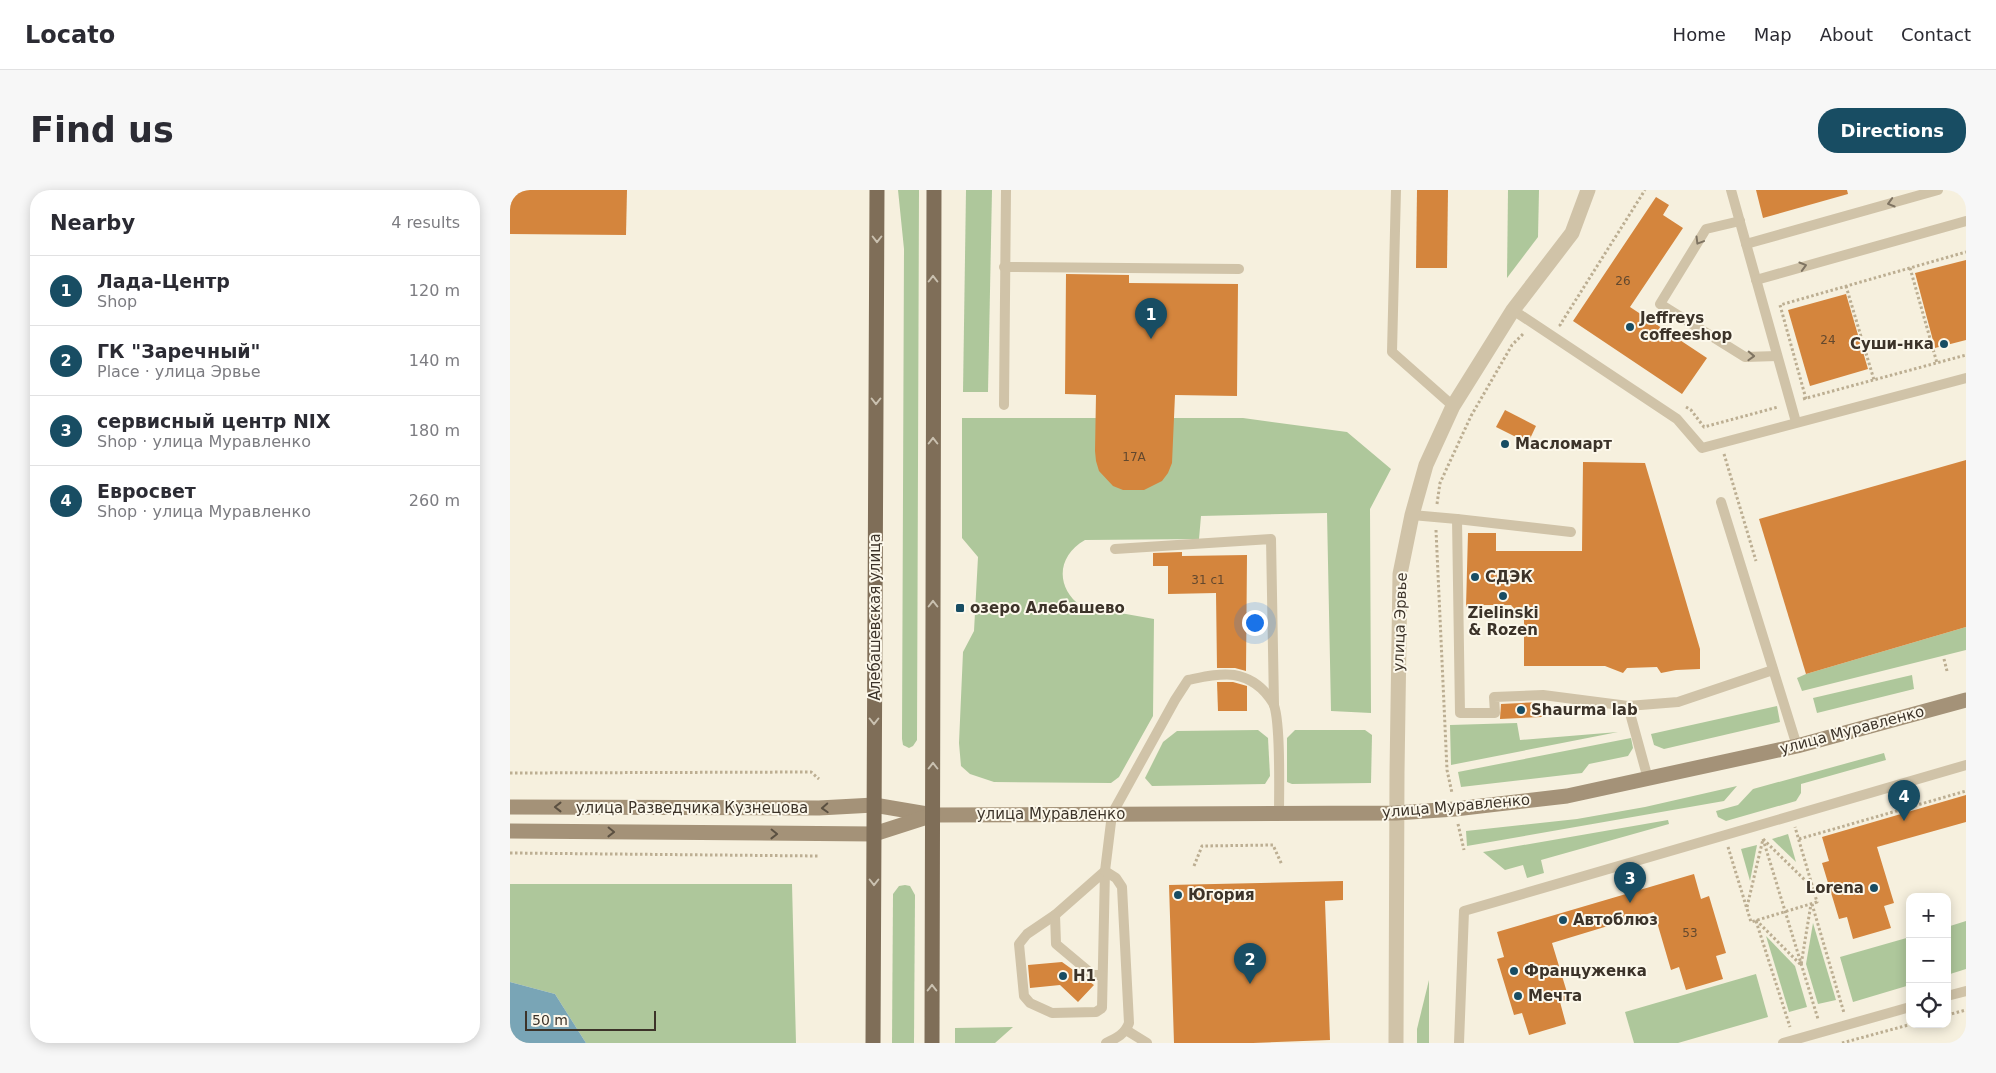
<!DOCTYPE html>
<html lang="en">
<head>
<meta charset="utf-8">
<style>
	body { margin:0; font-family:"DejaVu Sans",sans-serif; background:#f7f7f7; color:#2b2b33 }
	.controls { position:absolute; right:15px; bottom:15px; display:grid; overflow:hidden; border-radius:10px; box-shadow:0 2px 12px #0003 }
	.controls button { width:45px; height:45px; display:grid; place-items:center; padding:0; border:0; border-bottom:1px solid #e1e1e2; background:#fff; color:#2b2b33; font:25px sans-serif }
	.scale { position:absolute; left:15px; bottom:12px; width:131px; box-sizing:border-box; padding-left:5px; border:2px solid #3c3329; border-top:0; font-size:14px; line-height:18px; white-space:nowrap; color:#3c3329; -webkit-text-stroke:4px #fcf8eb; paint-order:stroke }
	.you { position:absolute; left:744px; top:432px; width:18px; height:18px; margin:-12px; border:4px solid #fff; border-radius:50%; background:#1a73e8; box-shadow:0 0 0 8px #1a73e833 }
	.badge { display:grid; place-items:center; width:32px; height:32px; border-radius:50%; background:#184d63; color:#fff; font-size:16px; font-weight:700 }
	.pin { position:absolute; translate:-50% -41px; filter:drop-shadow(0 1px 2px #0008) }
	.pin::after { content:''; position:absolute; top:26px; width:18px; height:15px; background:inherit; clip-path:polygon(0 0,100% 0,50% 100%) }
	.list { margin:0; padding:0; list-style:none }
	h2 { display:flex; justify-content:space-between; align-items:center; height:65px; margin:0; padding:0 20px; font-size:21px }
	h2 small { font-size:16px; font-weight:400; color:#7c7c81 }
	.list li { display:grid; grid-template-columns:32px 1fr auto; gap:15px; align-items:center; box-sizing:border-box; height:70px; padding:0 20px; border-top:1px solid #e1e1e2 }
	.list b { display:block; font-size:19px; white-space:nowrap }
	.list p { margin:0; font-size:16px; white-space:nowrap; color:#7c7c81 }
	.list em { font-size:16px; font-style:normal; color:#7c7c81 }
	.icon { flex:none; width:28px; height:28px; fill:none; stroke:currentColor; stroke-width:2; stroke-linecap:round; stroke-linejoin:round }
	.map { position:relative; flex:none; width:1456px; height:853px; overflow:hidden; border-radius:20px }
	header { display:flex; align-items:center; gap:30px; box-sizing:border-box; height:70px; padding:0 25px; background:#fff; border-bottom:1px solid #e1e1e2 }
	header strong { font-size:24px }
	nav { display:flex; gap:28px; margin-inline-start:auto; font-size:18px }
	.intro { display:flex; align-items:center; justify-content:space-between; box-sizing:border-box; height:120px; padding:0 30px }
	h1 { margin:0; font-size:35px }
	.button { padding:12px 22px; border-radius:20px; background:#184d63; color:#fff; font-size:18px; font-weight:700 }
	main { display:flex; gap:30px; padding:0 30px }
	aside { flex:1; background:#fff; border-radius:20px; box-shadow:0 2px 12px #0003 }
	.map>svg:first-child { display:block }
	.green { fill:#aec79b }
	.water { fill:#79a5b6 }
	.building { fill:#d4853d }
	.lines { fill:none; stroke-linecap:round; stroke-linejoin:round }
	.path { stroke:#bcae92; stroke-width:3; stroke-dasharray:2.5 2.5; stroke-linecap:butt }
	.lane { stroke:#d0c3a8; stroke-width:10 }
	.street { stroke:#d0c3a8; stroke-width:15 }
	.secondary { stroke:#a49278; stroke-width:15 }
	.primary { stroke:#7f6e58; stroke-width:15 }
	.oneway { stroke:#7f7462 }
	.oneway2 { stroke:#cac1b0 }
	.oneway3 { stroke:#5b5041 }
	.poi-dot { fill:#184d63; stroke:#fcf8eb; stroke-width:2 }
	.labels { text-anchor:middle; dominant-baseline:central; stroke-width:4; stroke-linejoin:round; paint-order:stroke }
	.number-label { font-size:12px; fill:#62482e }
	.poi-label { font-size:15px; font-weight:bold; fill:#3c3329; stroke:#fcf8eb; text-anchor:start }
	.street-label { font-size:15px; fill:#3c3329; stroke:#fcf8eb }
</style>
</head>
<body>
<header>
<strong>Locato</strong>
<nav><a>Home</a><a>Map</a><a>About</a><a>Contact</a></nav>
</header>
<div class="intro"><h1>Find us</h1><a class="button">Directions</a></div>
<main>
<aside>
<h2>Nearby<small>4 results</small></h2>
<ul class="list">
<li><span class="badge">1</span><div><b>Лада-Центр</b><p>Shop</p></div><em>120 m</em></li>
<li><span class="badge">2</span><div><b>ГК &quot;Заречный&quot;</b><p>Place · улица Эрвье</p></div><em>140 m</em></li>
<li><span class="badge">3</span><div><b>сервисный центр NIX</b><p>Shop · улица Муравленко</p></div><em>180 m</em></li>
<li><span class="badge">4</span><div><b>Евросвет</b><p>Shop · улица Муравленко</p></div><em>260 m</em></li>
</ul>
</aside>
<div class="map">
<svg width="1456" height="853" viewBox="0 0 1456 853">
	<rect width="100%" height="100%" fill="#f6f0de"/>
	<!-- green -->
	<g class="green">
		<polygon points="388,0 409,0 407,550 403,556 399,558 393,555 392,549 394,59"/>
		<polygon points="456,0 482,0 478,202 453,202"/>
		<polygon points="998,0 1029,0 1028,47 997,88"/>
		<path d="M452,228H733L837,242L881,279L860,319L861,523L821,521L817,323L691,326L689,349L575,350C547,366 545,397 571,416L644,429L643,526L609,587L601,593L484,592L460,584L451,576L449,553L453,462L464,441L468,367L452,348Z"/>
		<polygon points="1456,437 1456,460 1292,501 1287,488 1296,484"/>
		<polygon points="1402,485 1404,499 1307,523 1303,508"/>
		<polygon points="1267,516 1270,532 1154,559 1144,555 1141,544"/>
		<polygon points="1007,533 1010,550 1108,542 941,575 940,535"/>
		<polygon points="748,540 758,548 760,586 755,594 642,596 635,588 653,552 667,541"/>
		<polygon points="785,540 855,540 862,545 861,593 782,594 777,592 777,548"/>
		<polygon points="1121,548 1123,558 1118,566 1079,574 1072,583 951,597 948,582"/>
		<polygon points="1374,563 1376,570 1291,594 1291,603 1286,611 1216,631 1208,627 1206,621 1228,615 1243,599"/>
		<polygon points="1227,596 1214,611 957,656 956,641 1067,629 1135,617"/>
		<polygon points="1158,630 1159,634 1031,670 1034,683 1017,688 1013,675 995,680 973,662"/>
		<polygon points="1278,644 1286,672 1262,649"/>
		<polygon points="1247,655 1240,691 1231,659"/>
		<polygon points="0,694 282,694 286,853 76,853 45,804 0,792"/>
		<polygon points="395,695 400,696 405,705 404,853 382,853 383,704 389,696"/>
		<polygon points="1456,731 1456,779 1437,785 1437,737"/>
		<polygon points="1303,733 1326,810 1308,814 1296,774"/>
		<polygon points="1256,746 1285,776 1297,817 1279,822"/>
		<polygon points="1400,747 1400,795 1343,812 1330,767"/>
		<polygon points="1246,784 1258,827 1168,853 1124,853 1115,822"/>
		<polygon points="919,790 919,853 907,853 907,839"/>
		<polygon points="503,837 485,853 445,853 445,838"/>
	</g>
	<!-- water -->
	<polygon class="water" points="0,792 45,804 76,853 0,853"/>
	<!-- building -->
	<g class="building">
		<polygon points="0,0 117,0 116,45 0,44"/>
		<polygon points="907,0 938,0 937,78 906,78"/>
		<polygon points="1246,0 1337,0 1338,4 1253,28"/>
		<polygon points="1146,7 1159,15 1153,25 1173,38 1120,117 1197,168 1172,204 1063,131"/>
		<polygon points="1456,70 1456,150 1425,158 1405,83"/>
		<polygon points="556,84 619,85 619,93 728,94 727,206 665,205 662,273 658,283 652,291 634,300 613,300 603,296 589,281 586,271 585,261 586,205 555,204"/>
		<polygon points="1336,104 1358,179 1300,196 1278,120"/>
		<polygon points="995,220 1026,236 1018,253 986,237"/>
		<polygon points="1456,270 1456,437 1296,484 1249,329"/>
		<polygon points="1073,272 1135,273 1190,459 1190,479 1166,480 1151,483 1147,477 1117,478 1113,483 1095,476 1014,476 1014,430 1001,415 974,415 974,418 956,417 958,343 986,343 986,361 1072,361"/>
		<polygon points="672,362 672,366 737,365 736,481 725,478 707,478 706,403 658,404 658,376 643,376 643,363"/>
		<polygon points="707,492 723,492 737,496 737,521 708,521"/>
		<polygon points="1031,512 1032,527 990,529 991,514"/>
		<polygon points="1456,605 1456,632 1367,657 1384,713 1374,716 1381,738 1343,749 1337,727 1329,729 1312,673 1319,671 1312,647"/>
		<polygon points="1184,684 1191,709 1199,706 1216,763 1206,766 1213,789 1176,800 1169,777 1161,780 1144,722 1042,753 1059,809 1050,812 1056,834 1019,845 1012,823 1004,825 987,769 994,767 987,742"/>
		<polygon points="833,691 833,710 815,711 820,850 743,853 664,853 659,695"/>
		<polygon points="552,772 584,795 568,812 550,795 520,798 518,775"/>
	</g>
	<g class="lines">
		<!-- path -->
		<g class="path">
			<polyline points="1400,78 1427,173"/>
			<polyline points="1336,96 1364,190"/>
			<polyline points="1051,136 1050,135 1135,0"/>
			<polyline points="1293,209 1456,165"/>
			<polyline points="1296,209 1270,115 1456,62"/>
			<polyline points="1176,217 1181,220 1194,237 1268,217"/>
			<polyline points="1214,264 1246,371"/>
			<polyline points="927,314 930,293 961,226 1002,155 1014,143"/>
			<polyline points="926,340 937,580 942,603"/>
			<polyline points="1434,469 1437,481"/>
			<polyline points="0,583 301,582 309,589"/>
			<polyline points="948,634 954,660"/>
			<polyline points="1253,649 1308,829"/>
			<polyline points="1289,649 1456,601"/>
			<polyline points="1218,657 1241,732 1307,712 1285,637"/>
			<polyline points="0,663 308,666"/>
			<polyline points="684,676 692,656 763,655 772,675"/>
			<polyline points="1302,714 1334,823"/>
			<polyline points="1237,717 1253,649 1302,697"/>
			<polyline points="1246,730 1291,775 1301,714"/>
			<polyline points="1246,731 1280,837"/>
			<polyline points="1437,825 1456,820"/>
			<polyline points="1332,853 1402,834"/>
		</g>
		<!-- lane -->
		<g class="lane">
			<polyline points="886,0 882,162 943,216"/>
			<polyline points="1221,0 1286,232"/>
			<polyline points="1230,31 1196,39 1150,114 1235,167 1267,166"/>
			<polyline points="1236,54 1428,0"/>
			<polyline points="494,77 729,79"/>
			<polyline points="1246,90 1456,31"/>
			<polyline points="1003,120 1167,229 1192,258 1456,188"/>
			<polyline points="494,215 496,0"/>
			<polyline points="1211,312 1287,556"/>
			<polyline points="902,325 947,329"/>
			<polyline points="1061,342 947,329 950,523 985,523 984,507 1033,505 1118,516 1138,589"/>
			<polyline points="605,359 761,349 764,515"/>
			<polyline points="1118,516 1168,512 1263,480"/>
			<polygon points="595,681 592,818 586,822 542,823 520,813 514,806 509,754 517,744 545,725"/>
			<polyline points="545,725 546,754 583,785 592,785"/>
			<polyline points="1437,806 1456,801"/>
			<polyline points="616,840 637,853"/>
			<path d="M596,853C607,848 615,844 619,833L612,697L606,688L595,681L602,624L665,510L678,490C693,487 709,483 724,485C741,488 754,498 763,513C771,528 769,603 769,624"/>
			<polyline points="949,853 954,721 1456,575"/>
			<polyline points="1273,853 1400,817"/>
		</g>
		<!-- street -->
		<polyline class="street" points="886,853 887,583 890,384 902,325 916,275 943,216 1003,120 1062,43 1078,0"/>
		<!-- secondary -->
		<g class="secondary">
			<polyline points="0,617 309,618 364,615 423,625 886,623 945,619 1057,606 1287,556 1456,510"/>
			<polyline points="0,641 364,644 420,626"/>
		</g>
		<!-- primary -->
		<g class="primary">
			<polyline points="363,853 367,0"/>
			<polyline points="422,853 424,0"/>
		</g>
	</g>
	<!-- one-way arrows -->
	<defs><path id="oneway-chevron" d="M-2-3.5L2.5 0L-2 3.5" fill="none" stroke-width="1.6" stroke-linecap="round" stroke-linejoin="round" transform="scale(1.25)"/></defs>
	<g class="oneway">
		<use href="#oneway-chevron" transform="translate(1381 13) rotate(164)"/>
		<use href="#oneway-chevron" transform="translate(1189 51) rotate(121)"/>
		<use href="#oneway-chevron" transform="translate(1293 76) rotate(-16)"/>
		<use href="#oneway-chevron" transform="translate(1241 166) rotate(2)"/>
	</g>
	<g class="oneway2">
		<use href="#oneway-chevron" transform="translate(367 49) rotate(90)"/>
		<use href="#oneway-chevron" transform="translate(423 89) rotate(-90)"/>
		<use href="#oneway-chevron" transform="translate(366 211) rotate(90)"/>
		<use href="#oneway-chevron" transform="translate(423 251) rotate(-90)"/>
		<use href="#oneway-chevron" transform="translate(423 414) rotate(-90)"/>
		<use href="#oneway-chevron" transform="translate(364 531) rotate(90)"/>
		<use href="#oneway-chevron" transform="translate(423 576) rotate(-90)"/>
		<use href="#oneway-chevron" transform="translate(364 692) rotate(90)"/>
		<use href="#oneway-chevron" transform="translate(422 798) rotate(-90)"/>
	</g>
	<g class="oneway3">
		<use href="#oneway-chevron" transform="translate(48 617) rotate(-180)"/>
		<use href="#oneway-chevron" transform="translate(315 618) rotate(177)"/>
		<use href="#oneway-chevron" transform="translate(101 642) rotate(1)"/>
		<use href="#oneway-chevron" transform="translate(264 644) rotate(1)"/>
	</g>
	<!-- markers -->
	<g class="poi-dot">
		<circle cx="1120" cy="137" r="5"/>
		<circle cx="1434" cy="154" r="5"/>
		<circle cx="995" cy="254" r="5"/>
		<circle cx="965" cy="387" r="5"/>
		<circle cx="993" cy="406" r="5"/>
		<rect x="445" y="413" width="10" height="10" rx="2.5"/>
		<circle cx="1011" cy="520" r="5"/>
		<circle cx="1364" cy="698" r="5"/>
		<circle cx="668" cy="705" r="5"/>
		<circle cx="1053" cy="730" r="5"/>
		<circle cx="1004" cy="781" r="5"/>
		<circle cx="553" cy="786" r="5"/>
		<circle cx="1008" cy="806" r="5"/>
	</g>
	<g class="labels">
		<!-- number labels -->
		<g class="number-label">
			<text x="1113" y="91">26</text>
			<text x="1318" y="150">24</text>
			<text x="624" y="267">17А</text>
			<text x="698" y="390">31 с1</text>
			<text x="1180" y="743">53</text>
		</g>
		<!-- poi labels -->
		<g class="poi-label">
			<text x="1130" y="128">Jeffreys<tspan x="1130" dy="17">coffeeshop</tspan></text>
			<text x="1424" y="154" text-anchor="end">Суши-нка</text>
			<text x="1005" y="254">Масломарт</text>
			<text x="975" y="387">СДЭК</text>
			<text x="460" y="418">озеро Алебашево</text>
			<text x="993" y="423" text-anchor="middle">Zielinski<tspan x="993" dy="17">&amp; Rozen</tspan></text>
			<text x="1021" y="520">Shaurma lab</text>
			<text x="1354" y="698" text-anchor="end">Lorena</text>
			<text x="678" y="705">Югория</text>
			<text x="1063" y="730">Автоблюз</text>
			<text x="1014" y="781">Француженка</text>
			<text x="563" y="786">Н1</text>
			<text x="1018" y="806">Мечта</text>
		</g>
		<!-- street labels -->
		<g class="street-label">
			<text transform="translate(365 427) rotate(-90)">Алебашевская улица</text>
			<text transform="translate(890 432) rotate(-88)">улица Эрвье</text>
			<text transform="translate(1342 540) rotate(-15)">улица Муравленко</text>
			<text transform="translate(946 616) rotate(-5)">улица Муравленко</text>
			<text x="182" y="618">улица Разведчика Кузнецова</text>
			<text x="541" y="624">улица Муравленко</text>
		</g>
	</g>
</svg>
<div class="controls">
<button>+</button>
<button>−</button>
<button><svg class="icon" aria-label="locate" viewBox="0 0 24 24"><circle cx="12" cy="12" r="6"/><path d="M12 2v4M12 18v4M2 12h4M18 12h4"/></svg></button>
</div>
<div class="scale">50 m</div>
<div class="you"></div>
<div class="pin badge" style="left:641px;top:149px">1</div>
<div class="pin badge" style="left:740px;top:794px">2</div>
<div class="pin badge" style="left:1120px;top:713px">3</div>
<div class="pin badge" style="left:1394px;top:631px">4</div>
</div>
</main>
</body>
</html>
